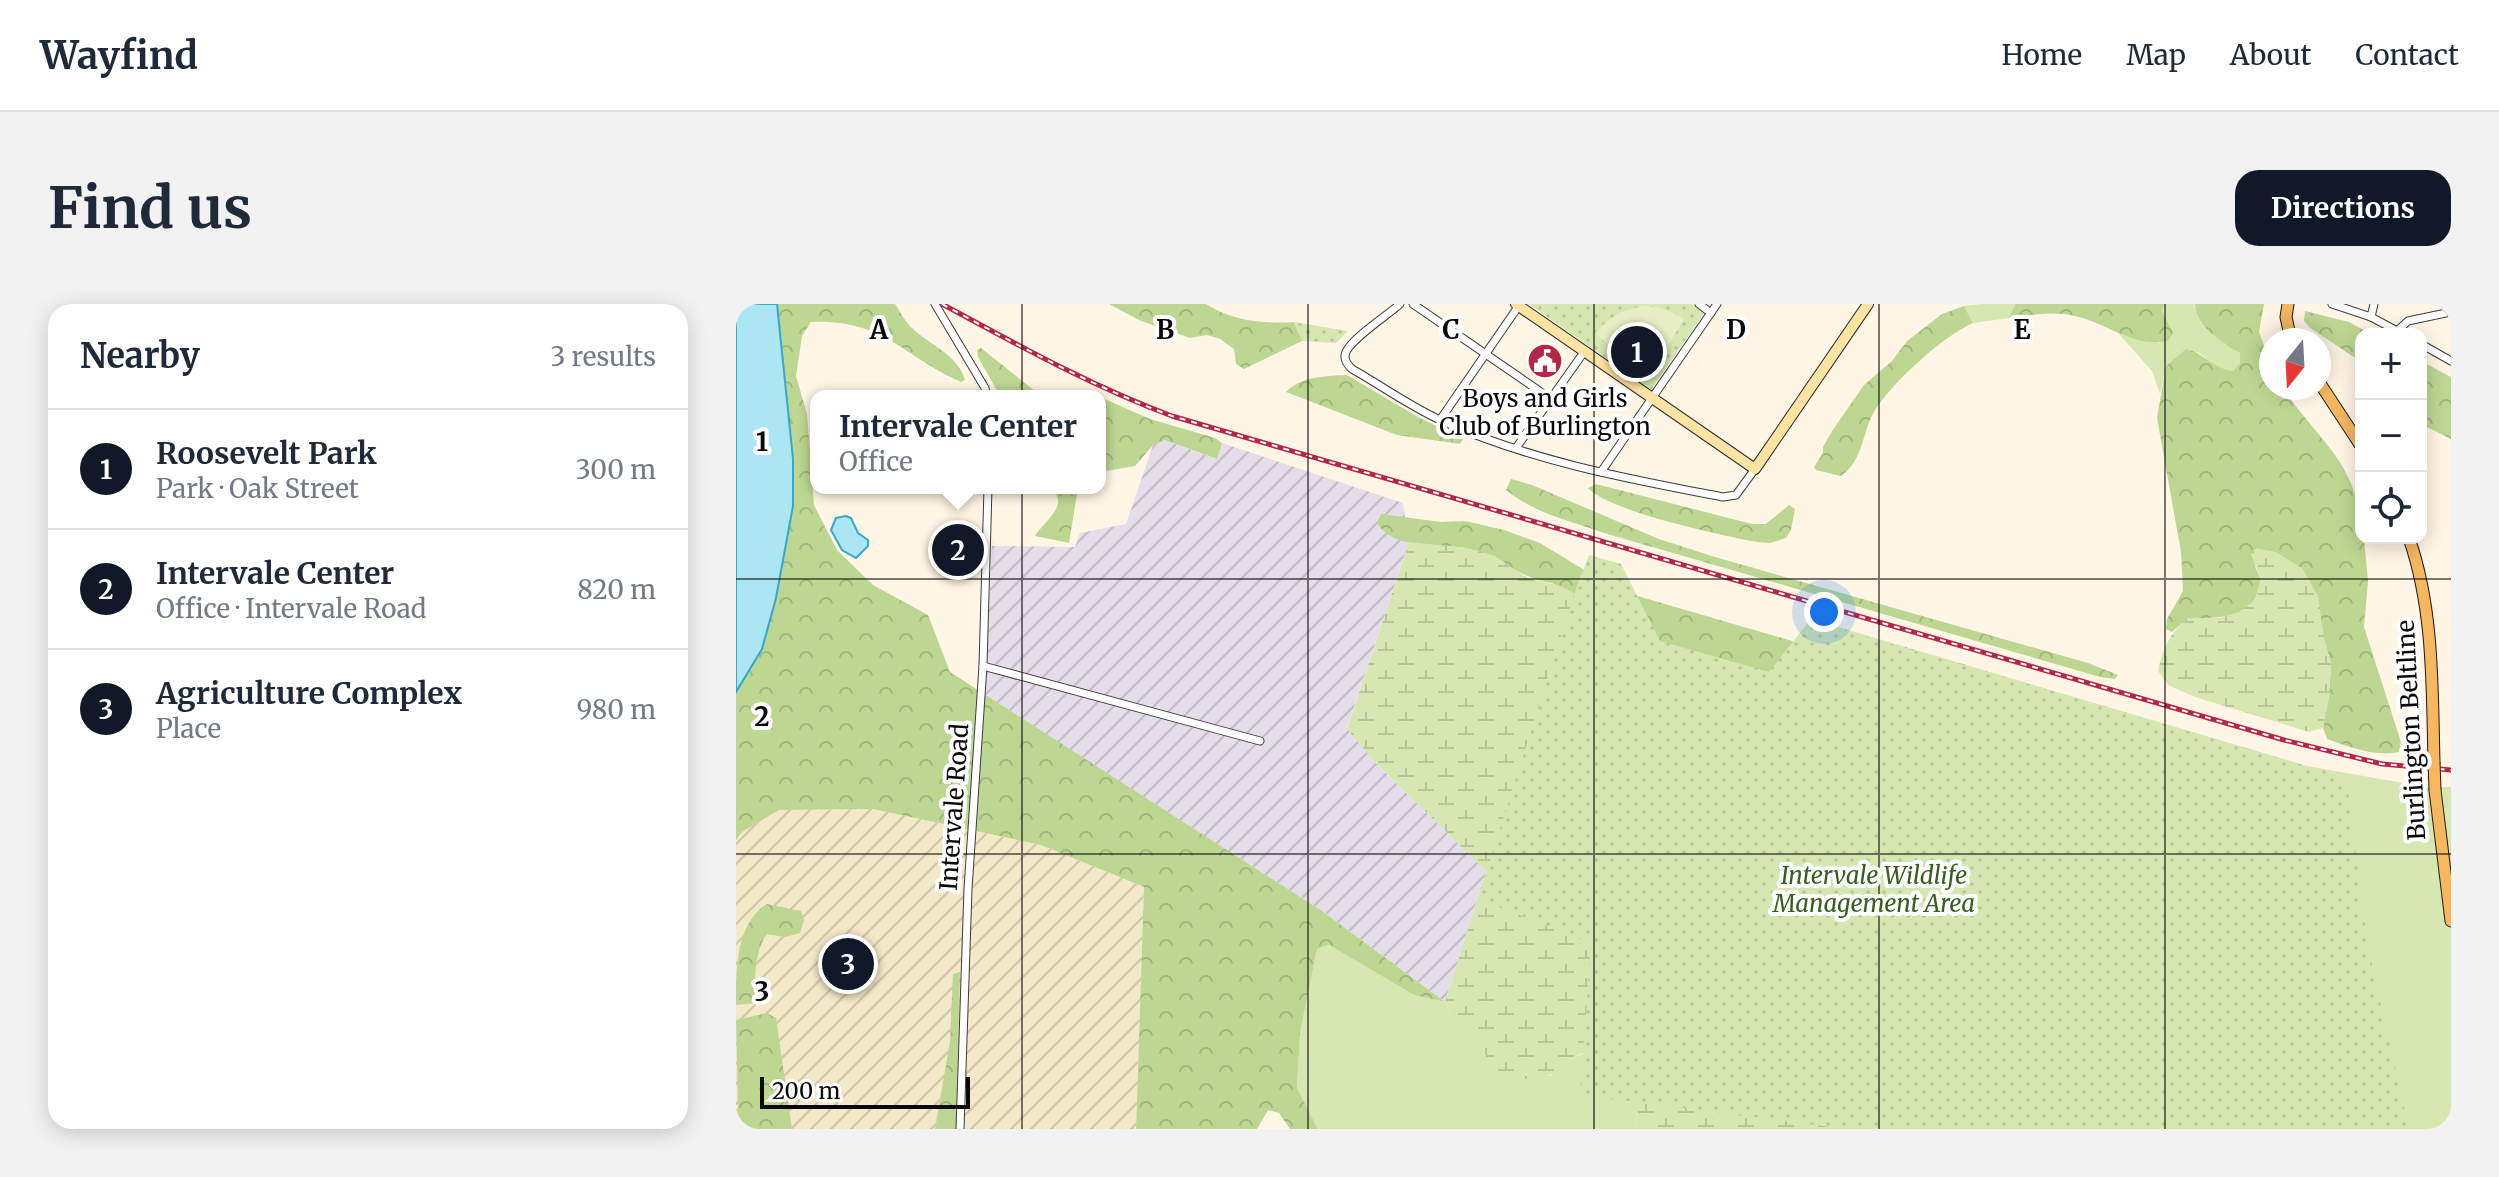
<!DOCTYPE html>
<html lang="en">
<head>
<meta charset="utf-8">
<style>
	body { margin:0; font-family:Merriweather,serif; background:#f2f2f3; color:#1f2937 }
	.controls { position:absolute; right:24px; top:24px; display:grid; overflow:hidden; border-radius:16px; box-shadow:0 4px 20px #0003 }
	.controls button { width:72px; height:72px; display:grid; place-items:center; padding:0; border:0; border-bottom:2px solid #e0e1e3; background:#fff; color:#1f2937; font:40px sans-serif }
	.compass { position:absolute; left:1523px; top:24px; width:72px; height:72px; border-radius:50%; background:#fff; box-shadow:0 4px 20px #0003; rotate:198deg }
	.scale { position:absolute; left:24px; bottom:20px; width:210px; box-sizing:border-box; padding-left:8px; border:4px solid #090909; border-top:0; font-size:22px; line-height:28px; white-space:nowrap; color:#090909; -webkit-text-stroke:6px #fff; paint-order:stroke }
	.you { position:absolute; left:1088px; top:308px; width:28px; height:28px; margin:-20px; border:6px solid #fff; border-radius:50%; background:#1a73e8; box-shadow:0 0 0 12px #1a73e833 }
	.badge { display:grid; place-items:center; width:52px; height:52px; border-radius:50%; background:#111827; color:#fff; font-size:26px; font-weight:700 }
	.pin { position:absolute; translate:-50% -50%; border:4px solid #fff; box-shadow:0 2px 8px #0006 }
	.popup { position:absolute; left:74px; top:86px; width:296px; height:104px; box-sizing:border-box; display:grid; place-content:center; border-radius:16px; background:#fff; filter:drop-shadow(0 2px 6px #0005); font-size:26px; white-space:nowrap; color:#747a83 }
	.popup b { font-size:30px; color:#1f2937 }
	.popup::after { content:''; position:absolute; left:50%; top:100%; margin-left:-16px; border:16px solid transparent; border-top-color:#fff }
	.list { margin:0; padding:0; list-style:none }
	h2 { display:flex; justify-content:space-between; align-items:center; height:104px; margin:0; padding:0 32px; font-size:34px }
	h2 small { font-size:26px; font-weight:400; color:#747a83 }
	.list li { display:grid; grid-template-columns:52px 1fr auto; gap:24px; align-items:center; box-sizing:border-box; height:120px; padding:0 32px; border-top:2px solid #e0e1e3 }
	.list b { display:block; font-size:30px; white-space:nowrap }
	.list p { margin:0; font-size:26px; white-space:nowrap; color:#747a83 }
	.list em { font-size:26px; font-style:normal; color:#747a83 }
	.icon { flex:none; width:44px; height:44px; fill:none; stroke:currentColor; stroke-width:2; stroke-linecap:round; stroke-linejoin:round }
	.map { position:relative; flex:none; width:1715px; height:825px; overflow:hidden; border-radius:24px }
	header { display:flex; align-items:center; gap:48px; box-sizing:border-box; height:112px; padding:0 40px; background:#fff; border-bottom:2px solid #e0e1e3 }
	header strong { font-size:38px }
	nav { display:flex; gap:44px; margin-inline-start:auto; font-size:28px }
	.intro { display:flex; align-items:center; justify-content:space-between; box-sizing:border-box; height:192px; padding:0 48px }
	h1 { margin:0; font-size:56px }
	.button { padding:20px 36px; border-radius:24px; background:#111827; color:#fff; font-size:28px; font-weight:700 }
	main { display:flex; gap:48px; padding:0 48px }
	aside { flex:1; background:#fff; border-radius:24px; box-shadow:0 4px 20px #0003 }
	.map>svg:first-child { display:block }
	.industrial { fill:url(#industrial-furrows) }
	.farmland { fill:url(#farmland-furrows) }
	.grass { fill:#d7e7b2 }
	.forest { fill:url(#forest-crowns) }
	.wetland { fill:url(#wetland-marsh) }
	.park { fill:url(#park-dots) }
	.pitch { fill:#e7eec4 }
	.water { fill:#ace6f4; stroke:#35a9ca; stroke-width:2 }
	.lines { fill:none; stroke-linecap:round; stroke-linejoin:round }
	.street-casing { stroke:#3c3c3c; stroke-width:9 }
	.secondary-casing { stroke:#2b2b2b; stroke-width:12 }
	.primary-casing { stroke:#1a1a1a; stroke-width:13 }
	.street { stroke:#fff; stroke-width:7 }
	.secondary { stroke:#fee3a2; stroke-width:10 }
	.primary { stroke:#f6b75e; stroke-width:11 }
	.rail-casing { stroke:#b52646; stroke-width:5 }
	.rail { stroke:#fff; stroke-width:2; stroke-dasharray:6; stroke-linecap:butt }
	.primary-bridge-casing { stroke:#1a1a1a; stroke-width:13; stroke-linecap:butt }
	.primary-bridge { stroke:#f6b75e; stroke-width:11 }
	.grid { fill:none; stroke:#090909; stroke-width:2; stroke-opacity:0.55 }
	.labels { text-anchor:middle; dominant-baseline:central; stroke-width:8; stroke-linejoin:round; paint-order:stroke }
	.poi-label { font-size:24px; fill:#090909; stroke:#fff }
	.street-label { font-size:24px; fill:#090909; stroke:#fff }
	.park-label { font-size:24px; font-style:italic; fill:#365e1c; stroke:#fff }
	.grid-label { font-size:26px; text-anchor:middle; font-weight:bold; fill:#090909; stroke:#fff; stroke-width:8; stroke-linejoin:round; paint-order:stroke }
</style>
</head>
<body>
<header>
<strong>Wayfind</strong>
<nav><a>Home</a><a>Map</a><a>About</a><a>Contact</a></nav>
</header>
<div class="intro"><h1>Find us</h1><a class="button">Directions</a></div>
<main>
<aside>
<h2>Nearby<small>3 results</small></h2>
<ul class="list">
<li><span class="badge">1</span><div><b>Roosevelt Park</b><p>Park · Oak Street</p></div><em>300 m</em></li>
<li><span class="badge">2</span><div><b>Intervale Center</b><p>Office · Intervale Road</p></div><em>820 m</em></li>
<li><span class="badge">3</span><div><b>Agriculture Complex</b><p>Place</p></div><em>980 m</em></li>
</ul>
</aside>
<div class="map">
<svg width="1715" height="825" viewBox="0 0 1715 825">
	<defs>
		<pattern id="industrial-furrows" width="10" height="10" patternUnits="userSpaceOnUse" patternTransform="scale(2)"><rect width="10" height="10" fill="#e5dde9"/><path d="M-1 1l2-2M0 10L10 0M9 11l2-2" fill="none" stroke="#c3bcc6"/></pattern>
		<pattern id="farmland-furrows" width="10" height="10" patternUnits="userSpaceOnUse" patternTransform="scale(2)"><rect width="10" height="10" fill="#f3e8c8"/><path d="M-1 1l2-2M0 10L10 0M9 11l2-2" fill="none" stroke="#cfc6aa"/></pattern>
		<pattern id="forest-crowns" width="20" height="18" patternUnits="userSpaceOnUse" patternTransform="scale(2)"><rect width="20" height="18" fill="#bdd792"/><path d="M2 6a3 3 0 1 1 6 0M12 15a3 3 0 1 1 6 0" fill="none" stroke="#a1b77d"/></pattern>
		<pattern id="wetland-marsh" width="20" height="14" patternUnits="userSpaceOnUse" patternTransform="scale(2)"><rect width="20" height="14" fill="#d7e7b2"/><path d="M1 5h8M5 5V1M11 12h8M15 12V8" fill="none" stroke="#b7c598"/></pattern>
		<pattern id="park-dots" width="8" height="8" patternUnits="userSpaceOnUse" patternTransform="scale(2)"><rect width="8" height="8" fill="#d7e7b2"/><path d="M2 2h.1M6 6h.1" fill="none" stroke="#b7c598" stroke-width="1.8" stroke-linecap="round"/></pattern>
	</defs>
	<rect width="100%" height="100%" fill="#fff6e6"/>
	<!-- industrial -->
	<polygon class="industrial" points="429,136 480,155 486,139 667,199 673,238 611,424 641,460 750,567 709,698 586,607 249,391 256,242 339,243 344,229 390,220 417,141"/>
	<!-- farmland -->
	<polygon class="farmland" points="137,505 305,541 408,583 400,825 0,825 0,536 6,528 43,506"/>
	<!-- grass -->
	<g class="grass">
		<polygon points="1246,0 1279,0 1273,14 1237,19 1228,2"/>
		<polygon points="1428,0 1459,0 1458,3 1489,40 1504,49 1504,59 1497,67 1485,66 1462,48 1430,62 1424,90 1416,67 1383,30 1424,39 1437,28 1426,7"/>
		<polygon points="1571,462 1690,483 1715,483 1715,825 1646,825"/>
		<path d="M593,641L678,691L709,698L718,718L747,742L752,761L814,772C857,731 867,753 906,784L899,825H582L561,784L564,729L581,645Z"/>
	</g>
	<!-- forest -->
	<g class="forest">
		<path d="M41,0H159C164,7 168,16 174,22C191,40 222,50 229,76L225,78C166,52 148,15 75,18L66,32L60,72L71,110L78,201L101,246L137,281L192,311L214,368L586,607L709,698L678,691L593,641L581,645L564,729L561,784L582,825H554L543,809L532,806L521,825H400L408,583L305,541L137,505L43,506L6,528L0,536V388L26,345L40,294L57,202V155Z"/>
		<path d="M373,0H470C496,17 527,20 558,18L566,37L508,65L500,60L498,45L484,35L471,31L454,34L405,17Z"/>
		<path d="M1279,0H1428L1426,7L1437,28L1433,36C1403,46 1371,20 1343,13C1320,6 1296,11 1273,14Z"/>
		<path d="M1459,0H1528L1523,28L1535,61V84H1547C1584,140 1625,160 1625,234H1628L1632,277L1628,323L1665,438L1663,448C1637,453 1614,443 1591,435L1587,424L1593,392L1595,360L1588,335L1518,260L1525,276C1523,281 1522,290 1519,295C1505,316 1474,314 1452,314L1436,328L1430,325L1431,315L1447,287L1445,248L1421,114L1430,62L1450,45C1468,49 1478,65 1497,67L1504,59V49C1485,38 1460,22 1459,0Z"/>
		<path d="M1228,2L1237,19C1207,32 1157,78 1139,106C1126,127 1128,156 1105,172L1080,166L1078,163L1087,149V143L1096,127L1128,81L1156,57L1171,37L1206,10Z"/>
		<polygon points="1569,7 1613,18 1635,30 1625,30 1625,58 1573,23 1568,17"/>
		<polygon points="245,44 305,92 264,92 242,53 241,46"/>
		<polygon points="1685,57 1715,73 1715,135 1685,120"/>
		<path d="M611,71L682,113L727,135L724,140L661,131L550,88C565,72 591,72 611,71Z"/>
		<polygon points="364,93 414,115 479,134 486,139 481,155 429,136 417,141 399,162 364,168"/>
		<path d="M775,175L796,181L923,235L979,253L1352,359L1382,371L1379,375L1364,373L868,229C834,217 798,209 770,186Z"/>
		<path d="M860,180L1016,220H1030L1053,201L1059,205L1055,226L1050,234L1034,239L1021,238C987,232 872,207 852,184Z"/>
		<path d="M311,184H342L333,239L299,232C304,221 340,197 311,184Z"/>
		<path d="M645,210L705,218L729,217L768,226L804,239L881,286L1070,341L1069,359L1000,382L816,279C783,275 761,250 729,244C701,239 657,246 641,219Z"/>
		<path d="M31,600L65,607L68,616L64,629L49,633L30,630C18,652 18,674 20,699L0,701C0,664 0,619 31,600Z"/>
		<polygon points="224,668 220,825 199,825 214,737 217,670"/>
		<polygon points="31,709 40,714 56,825 0,825 0,806 2,803 0,716"/>
	</g>
	<!-- wetland -->
	<g class="wetland">
		<path d="M673,238L731,244L759,252L791,274L825,282L845,293L890,331L1028,383L1085,322H1099L1571,462L1646,825H899L906,784C893,774 880,760 866,753C839,738 831,766 811,772C789,779 770,772 752,761L747,742L718,718L709,698L750,567L641,460L611,425Z"/>
		<path d="M1520,244L1540,248L1566,264L1582,292L1588,335L1595,360L1593,392L1587,424L1573,428L1459,393L1432,381L1422,367C1427,345 1434,328 1452,314H1484L1503,308L1519,296L1525,276L1515,250Z"/>
	</g>
	<!-- park -->
	<g class="park">
		<polygon points="793,0 956,0 968,9 915,86"/>
		<polygon points="558,18 612,27 600,39 566,37"/>
		<polygon points="853,251 885,260 924,337 1033,368 1074,316 1571,462 1610,471 1627,607 1638,671 1673,825 1110,825 844,791 855,639 742,595 837,293"/>
	</g>
	<!-- pitch -->
	<path class="pitch" d="M907,2C922,2 935,7 948,15L913,74H909L859,29C873,13 886,6 907,2Z"/>
	<!-- water -->
	<g class="water">
		<polygon points="0,0 41,0 57,155 57,202 40,294 26,345 0,388"/>
		<polygon points="110,212 115,214 122,229 132,236 132,242 120,254 106,246 95,226 100,214"/>
	</g>
	<g class="lines">
		<defs>
			<g id="street">
				<polyline points="199,0 249,84 251,92"/>
				<path d="M664,0C652,11 616,34 610,48C607,55 611,60 616,65C648,83 679,106 713,120C800,158 894,175 987,193L1000,191L1019,165"/>
				<polyline points="677,0 815,95"/>
				<polyline points="963,0 975,9"/>
				<polyline points="1596,0 1635,13 1667,30"/>
				<polyline points="1635,13 1638,0"/>
				<polyline points="1661,27 1672,17 1715,8"/>
				<polyline points="1685,40 1715,57"/>
				<polyline points="704,116 784,0"/>
				<polyline points="780,144 848,48"/>
				<polyline points="865,168 981,0"/>
				<polyline points="247,362 524,437"/>
				<polyline points="224,825 232,585 247,362 252,184"/>
			</g>
			<polyline id="secondary" points="780,0 1019,165 1132,0"/>
			<g id="primary">
				<polyline points="1552,0 1550,13 1555,36"/>
				<polyline points="1583,78 1625,142"/>
				<path d="M1673,234C1698,306 1696,383 1698,458"/>
				<polyline points="1699,486 1715,617"/>
			</g>
		</defs>
		<!-- street casing -->
		<use href="#street" class="street-casing"/>
		<!-- secondary casing -->
		<use href="#secondary" class="secondary-casing"/>
		<!-- primary casing -->
		<use href="#primary" class="primary-casing"/>
		<!-- street -->
		<use href="#street" class="street"/>
		<!-- secondary -->
		<use href="#secondary" class="secondary"/>
		<!-- primary -->
		<use href="#primary" class="primary"/>
		<defs>
			<path id="rail" d="M206,0C282,41 355,82 436,112L1548,436L1646,460L1715,466"/>
		</defs>
		<!-- rail casing -->
		<use href="#rail" class="rail-casing"/>
		<!-- rail -->
		<use href="#rail" class="rail"/>
		<defs>
			<polyline id="primary-bridge" points="1698,458 1699,486"/>
		</defs>
		<!-- primary-bridge casing -->
		<use href="#primary-bridge" class="primary-bridge-casing"/>
		<!-- primary-bridge -->
		<use href="#primary-bridge" class="primary-bridge"/>
	</g>
	<!-- grid -->
	<path class="grid" d="M286,0V825M572,0V825M858,0V825M1143,0V825M1429,0V825M0,275H1715M0,550H1715"/>
	<!-- icons -->
	<defs>
		<symbol id="civic-disc" viewBox="-11 -11 22 22"><circle r="9.5" fill="#b52646" stroke="#fff"/><path d="M-.6-6.5H3V-4.5H.6V-3L4-1V1h2V6H-6V1h2V-1L-.6-3ZM-1.2 2.5V6h2.4V2.5Z" fill="#fff"/></symbol>
	</defs>
	<g fill-rule="evenodd">
		<use href="#civic-disc" x="789" y="37" width="40" height="40"/>
	</g>
	<g class="labels">
		<!-- poi labels -->
		<g class="poi-label">
			<text x="809" y="94">Boys and Girls<tspan x="809" dy="28">Club of Burlington</tspan></text>
		</g>
		<!-- street labels -->
		<g class="street-label">
			<text transform="translate(1675 426) rotate(-93)">Burlington Beltline</text>
			<text transform="translate(218 503) rotate(-86)">Intervale Road</text>
		</g>
		<!-- park labels -->
		<g class="park-label">
			<text x="1138" y="571">Intervale Wildlife<tspan x="1138" dy="28">Management Area</tspan></text>
		</g>
	</g>
	<g class="grid-label">
		<text x="143" y="35">A</text>
		<text x="429" y="35">B</text>
		<text x="715" y="35">C</text>
		<text x="1000" y="35">D</text>
		<text x="1286" y="35">E</text>
		<text x="26" y="147">1</text>
		<text x="26" y="422">2</text>
		<text x="26" y="697">3</text>
	</g>
</svg>
<div class="controls">
<button>+</button>
<button>−</button>
<button><svg class="icon" aria-label="locate" viewBox="0 0 24 24"><circle cx="12" cy="12" r="6"/><path d="M12 2v4M12 18v4M2 12h4M18 12h4"/></svg></button>
</div>
<svg class="compass" viewBox="-18 -18 36 36"><path d="M0-13l5 13h-10z" fill="#e53935"/><path d="M0 13l5-13h-10z" fill="#747a83"/></svg>
<div class="scale">200 m</div>
<div class="you"></div>
<div class="pin badge" style="left:901px;top:48px">1</div>
<div class="pin badge" style="left:222px;top:246px">2</div>
<div class="popup"><b>Intervale Center</b>Office</div>
<div class="pin badge" style="left:112px;top:660px">3</div>
</div>
</main>
</body>
</html>
